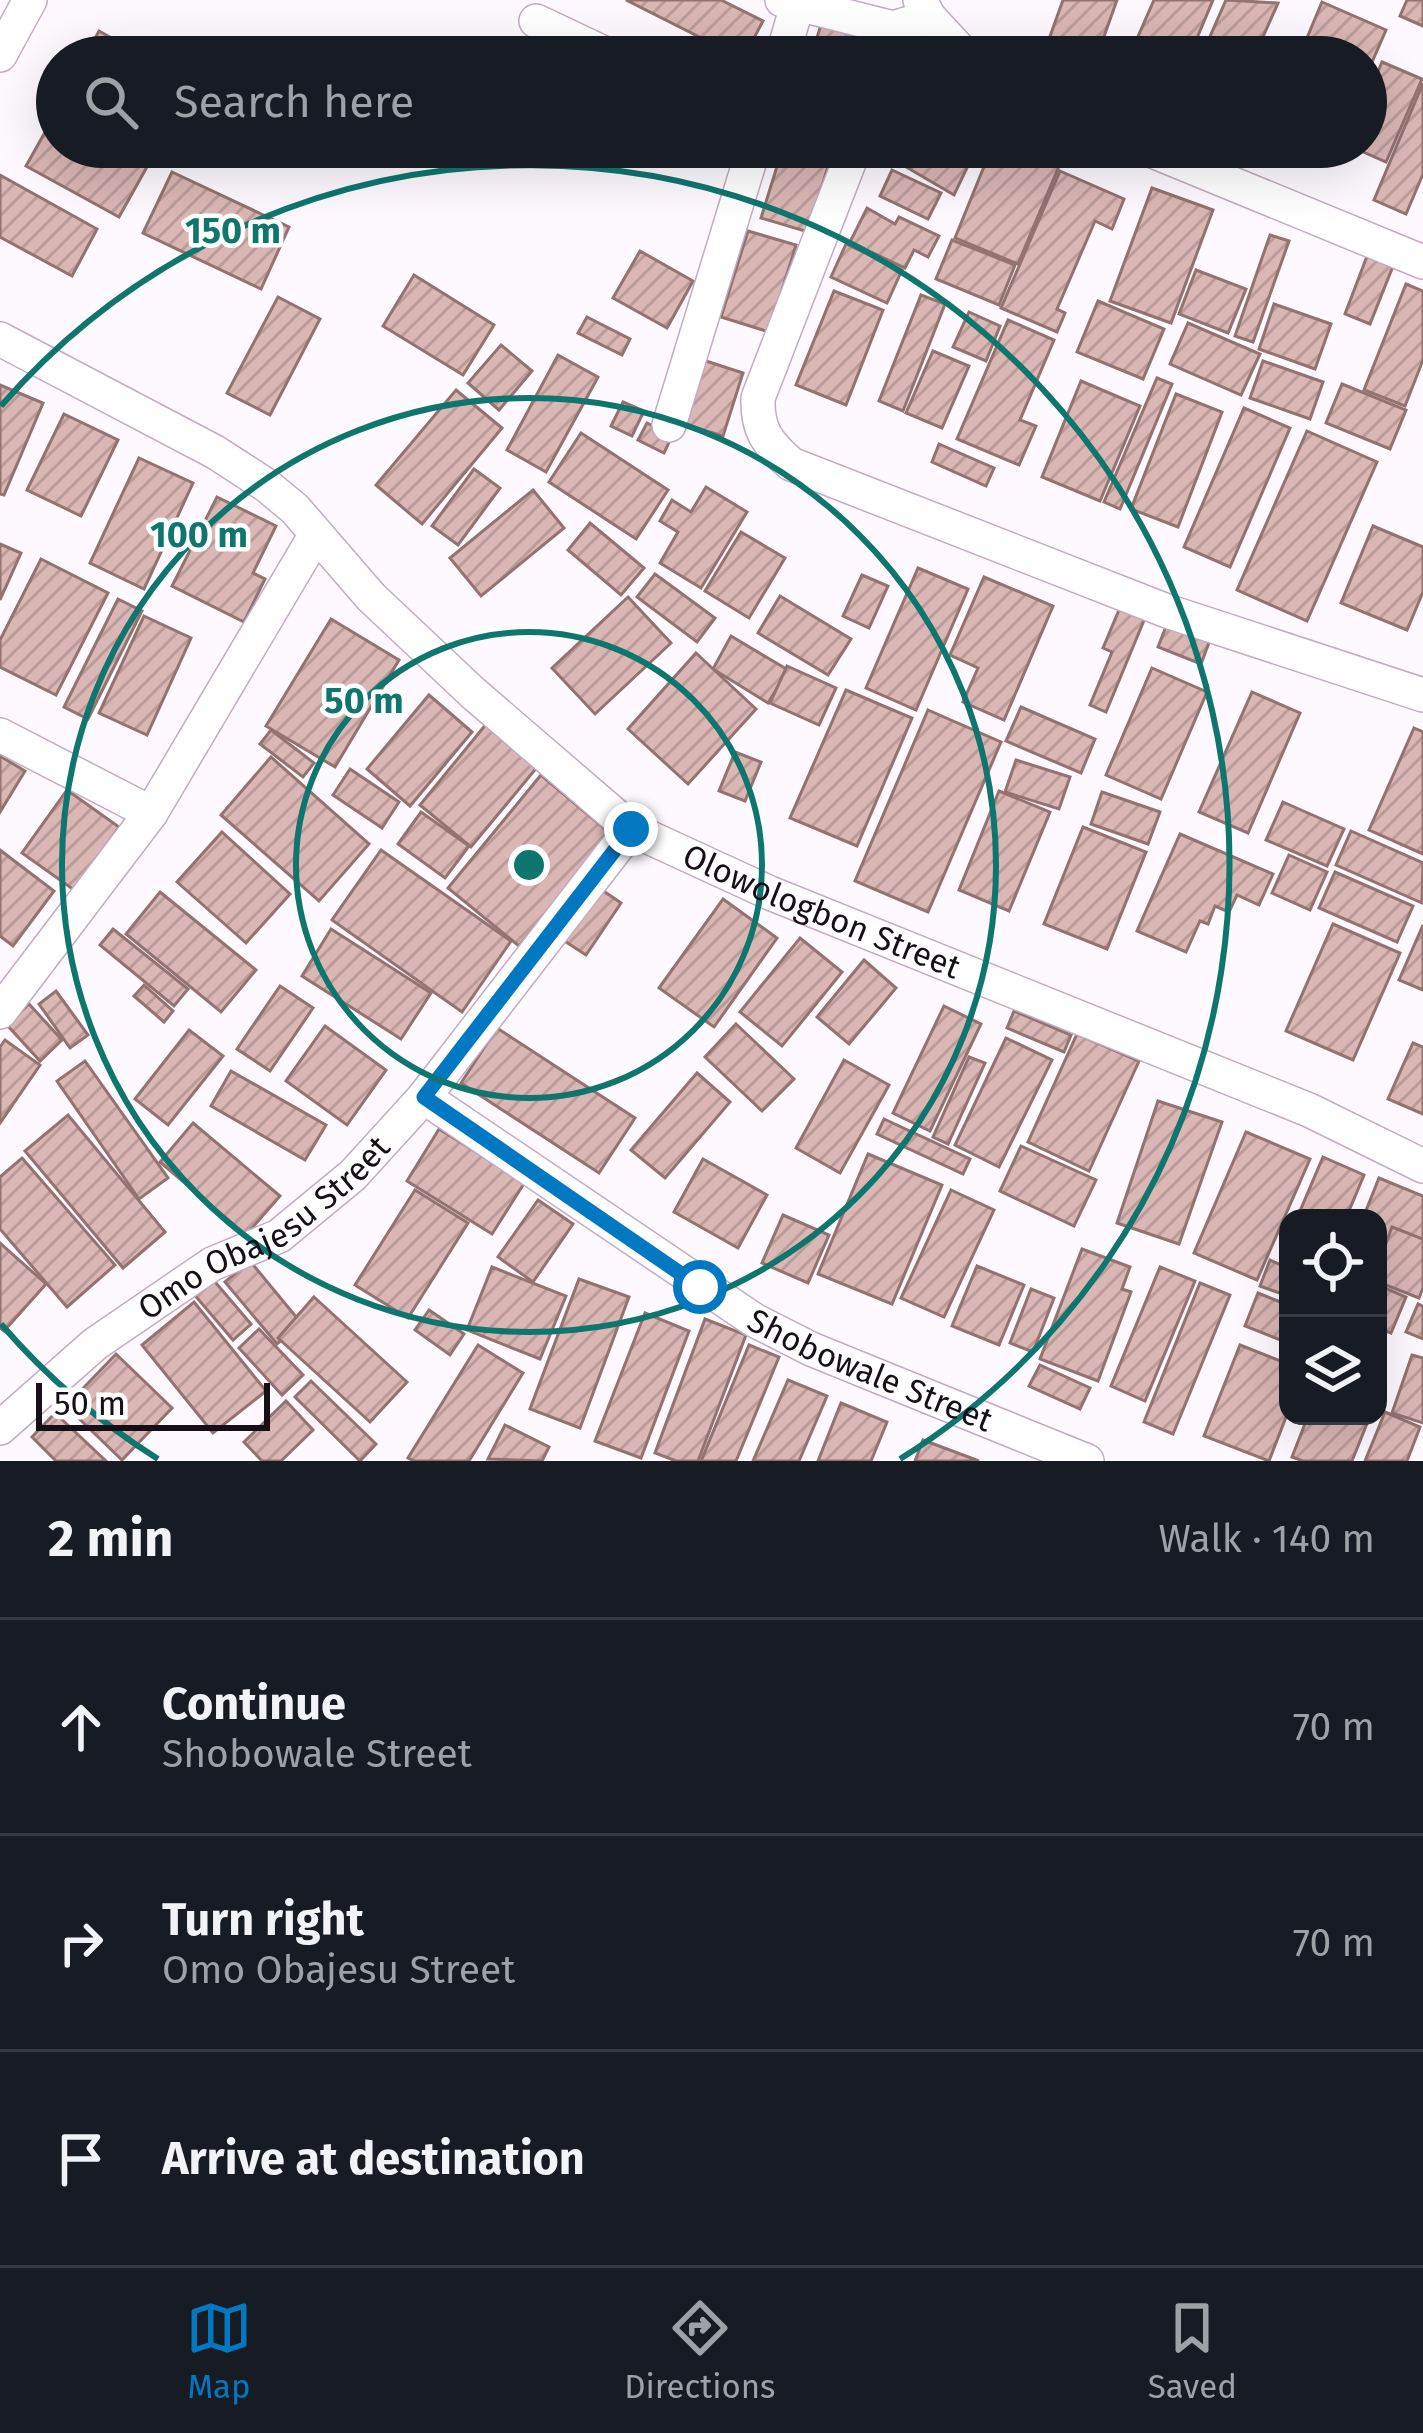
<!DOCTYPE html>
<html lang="en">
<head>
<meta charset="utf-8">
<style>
	body { margin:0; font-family:"Fira Sans",sans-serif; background:#242831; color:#f1f3f6 }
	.controls { position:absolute; right:36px; bottom:36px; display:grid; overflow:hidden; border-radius:24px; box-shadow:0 12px 48px #0002 }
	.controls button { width:108px; height:108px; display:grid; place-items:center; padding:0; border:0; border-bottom:3px solid #363941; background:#171b24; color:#f1f3f6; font:60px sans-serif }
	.scale { position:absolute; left:36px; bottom:30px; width:234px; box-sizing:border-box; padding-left:12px; border:6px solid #170f17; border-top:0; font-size:33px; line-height:42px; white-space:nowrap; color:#170f17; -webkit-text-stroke:9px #fff; paint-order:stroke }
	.stop { position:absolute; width:36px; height:36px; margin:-27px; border:9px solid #0378c2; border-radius:50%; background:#fff }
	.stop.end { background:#0378c2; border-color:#fff; box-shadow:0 3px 12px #0008 }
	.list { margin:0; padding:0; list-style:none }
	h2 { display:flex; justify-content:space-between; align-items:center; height:156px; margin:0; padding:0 48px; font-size:51px }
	h2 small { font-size:39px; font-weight:400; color:#9ea1a6 }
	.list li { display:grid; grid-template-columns:78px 1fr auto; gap:36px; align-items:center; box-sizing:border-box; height:216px; padding:0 48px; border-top:3px solid #363941 }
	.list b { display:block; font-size:45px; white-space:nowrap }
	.list p { margin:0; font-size:39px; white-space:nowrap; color:#9ea1a6 }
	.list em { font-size:39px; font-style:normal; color:#9ea1a6 }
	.icon { flex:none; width:66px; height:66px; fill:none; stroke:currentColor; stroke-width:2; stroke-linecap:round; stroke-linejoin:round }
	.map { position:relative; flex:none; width:1423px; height:1461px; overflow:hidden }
	.search { position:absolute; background:#171b24; box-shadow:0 12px 48px #0002; left:36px; right:36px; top:36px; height:132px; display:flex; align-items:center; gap:30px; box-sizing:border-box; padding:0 42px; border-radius:66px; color:#9ea1a6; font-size:45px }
	.sheet { height:804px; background:#171b24 }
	nav { display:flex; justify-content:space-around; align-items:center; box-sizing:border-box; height:168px; border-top:3px solid #363941; background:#171b24; font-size:33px; color:#9ea1a6 }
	nav a { display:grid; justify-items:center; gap:6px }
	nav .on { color:#0378c2 }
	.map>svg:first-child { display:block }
	.building { fill:url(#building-hatch); stroke:#937270; stroke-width:3 }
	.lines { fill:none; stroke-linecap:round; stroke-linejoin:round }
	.minor-casing { stroke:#c3abc3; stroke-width:36 }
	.minor { stroke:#fff; stroke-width:33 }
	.route { stroke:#0378c2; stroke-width:15 }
	.ring { fill:none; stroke:#0f766e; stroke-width:6 }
	.labels { text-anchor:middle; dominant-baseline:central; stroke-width:9; stroke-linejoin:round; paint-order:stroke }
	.street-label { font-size:33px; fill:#170f17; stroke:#fff }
	.centre { fill:#0f766e; stroke:#fff; stroke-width:6 }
	.ring-label { font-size:36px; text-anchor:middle; font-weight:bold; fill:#0f766e; stroke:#fff; stroke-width:9; stroke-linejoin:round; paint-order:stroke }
</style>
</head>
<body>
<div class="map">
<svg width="1423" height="1461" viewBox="0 0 1423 1461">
	<defs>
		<pattern id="building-hatch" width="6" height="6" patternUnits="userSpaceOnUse" patternTransform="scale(3)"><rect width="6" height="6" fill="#dab6b4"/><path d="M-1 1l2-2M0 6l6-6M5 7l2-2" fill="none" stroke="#ba9b9a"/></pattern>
	</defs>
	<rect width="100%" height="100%" fill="#fef9fe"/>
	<!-- building -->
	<g class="building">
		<polygon points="626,0 721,0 763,21 744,57 739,57"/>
		<polygon points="1063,0 1117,0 1097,56 1049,39"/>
		<polygon points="1154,0 1213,0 1189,57 1129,57"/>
		<polygon points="1226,0 1278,3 1254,57 1201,57"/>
		<polygon points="1407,0 1423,0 1423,26 1400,16"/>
		<polygon points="1322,2 1386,30 1366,76 1366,57 1299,57"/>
		<polygon points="824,15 870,29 862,57 811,57"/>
		<polygon points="99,31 146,57 85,57"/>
		<polygon points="1382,62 1422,79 1386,162 1352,147 1366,147 1366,100"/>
		<polygon points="1423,83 1423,174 1406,214 1374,200"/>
		<polygon points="57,111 57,147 137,147 153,156 119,217 26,166"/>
		<polygon points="783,147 834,147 808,232 761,218"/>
		<polygon points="909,147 977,147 954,195 901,164"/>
		<polygon points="992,147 1013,147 1059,166 1018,264 955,238"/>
		<polygon points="892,170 941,193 928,219 880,196"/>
		<polygon points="1060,171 1124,199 1112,229 1095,221 1057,309 1065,313 1057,332 1001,308"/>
		<polygon points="172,172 289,227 261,289 143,233"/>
		<polygon points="0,175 97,229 72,276 0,237"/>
		<polygon points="1152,188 1213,210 1171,323 1110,301"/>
		<polygon points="867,208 895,224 899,217 939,236 928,257 914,250 905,268 850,242"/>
		<polygon points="748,231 796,245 769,332 721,317"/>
		<polygon points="1270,235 1289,241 1253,342 1235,336"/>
		<polygon points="952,240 1015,265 999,305 936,279"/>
		<polygon points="846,244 902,270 887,303 831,277"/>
		<polygon points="640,251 693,281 667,328 613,298"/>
		<polygon points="1369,251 1395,261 1370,324 1345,314"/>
		<polygon points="1196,270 1246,289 1228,333 1179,314"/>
		<polygon points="414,275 494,325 463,375 383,326"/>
		<polygon points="1406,284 1423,291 1423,360 1405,406 1364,390"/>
		<polygon points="834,291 883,310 846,405 796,385"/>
		<polygon points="921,295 945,304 903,411 879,401"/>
		<polygon points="278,297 320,319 270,415 227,393"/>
		<polygon points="1098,301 1164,329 1143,379 1077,352"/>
		<polygon points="1274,304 1331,324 1315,369 1259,349"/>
		<polygon points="969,312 1000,326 986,361 953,347"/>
		<polygon points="587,317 630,339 622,355 578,333"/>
		<polygon points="1008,320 1054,340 1020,420 1036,426 1019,465 957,439"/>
		<polygon points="1188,323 1260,354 1241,395 1170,364"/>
		<polygon points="501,345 532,371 499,410 468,383"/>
		<polygon points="933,351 969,366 942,428 906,413"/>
		<polygon points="558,355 598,377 546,472 507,450"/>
		<polygon points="703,360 743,373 723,436 683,424"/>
		<polygon points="1263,361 1323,382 1310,419 1250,398"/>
		<polygon points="1157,378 1172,384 1120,509 1104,502"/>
		<polygon points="1081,381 1140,406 1100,501 1042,477"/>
		<polygon points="1342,384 1406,410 1390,449 1326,423"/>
		<polygon points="0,385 43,403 4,495 0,494"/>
		<polygon points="456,390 502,428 422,524 376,485"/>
		<polygon points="1176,394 1222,412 1178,527 1131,509"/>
		<polygon points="623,402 644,411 632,436 611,426"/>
		<polygon points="1244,408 1290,428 1230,567 1184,547"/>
		<polygon points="64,414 118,440 81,516 27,490"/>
		<polygon points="647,423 672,436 664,453 638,440"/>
		<polygon points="1307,431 1377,462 1307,621 1237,590"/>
		<polygon points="581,433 668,490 636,539 549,482"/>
		<polygon points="939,444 994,468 986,486 932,462"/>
		<polygon points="139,458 193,483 144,589 90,563"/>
		<polygon points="474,469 500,488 458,545 432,526"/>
		<polygon points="706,487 747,512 701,588 660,563 678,532 660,521 672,500 691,512"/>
		<polygon points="533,490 564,528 481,596 450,558"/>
		<polygon points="217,497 276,526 253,573 265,579 244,622 172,586"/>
		<polygon points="590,523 644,568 621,595 568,550"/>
		<polygon points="1373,526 1423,547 1423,592 1407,630 1341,603"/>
		<polygon points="741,532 785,558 749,618 705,591"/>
		<polygon points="0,544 21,553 0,600"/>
		<polygon points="41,559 108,593 56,695 0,667 0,640"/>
		<polygon points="918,568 968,589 916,710 866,688"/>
		<polygon points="655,574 715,618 697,642 637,597"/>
		<polygon points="862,575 888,586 869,628 843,616"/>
		<polygon points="984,577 1053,606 1004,720 963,702 978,668 950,655"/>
		<polygon points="780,596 851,639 828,675 758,633"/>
		<polygon points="628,597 671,643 595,714 552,668"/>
		<polygon points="118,599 142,611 88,719 64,707"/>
		<polygon points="1122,603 1147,613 1106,712 1090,705 1112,652 1103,648"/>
		<polygon points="144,616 191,638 147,735 99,713"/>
		<polygon points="331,619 399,660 335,767 266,726"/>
		<polygon points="1167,624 1210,640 1201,664 1158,647"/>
		<polygon points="731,636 788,670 768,703 713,669"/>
		<polygon points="696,653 756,709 688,784 628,729"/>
		<polygon points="787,666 836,688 819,725 770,703"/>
		<polygon points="1152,668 1207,692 1161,799 1106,775"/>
		<polygon points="846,690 912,718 857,846 790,818"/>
		<polygon points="1252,692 1300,713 1248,833 1199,812"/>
		<polygon points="429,695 472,732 410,806 367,769"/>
		<polygon points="1021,707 1095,739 1081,773 1006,741"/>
		<polygon points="928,710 1001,742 928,912 855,881"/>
		<polygon points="492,717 543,760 471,847 420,805"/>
		<polygon points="1414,728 1423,732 1423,854 1369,830"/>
		<polygon points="271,730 314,763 303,777 260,744"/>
		<polygon points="735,752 761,762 745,801 719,791"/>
		<polygon points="0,756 25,771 0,812"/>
		<polygon points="271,757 369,844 319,901 221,815"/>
		<polygon points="1016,760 1070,777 1059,809 1005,792"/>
		<polygon points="350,769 399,802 382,828 333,795"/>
		<polygon points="541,775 611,834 519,946 448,888"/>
		<polygon points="67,790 119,827 74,890 22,853"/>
		<polygon points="999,791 1050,812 1009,911 959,890"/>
		<polygon points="1102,792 1160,812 1148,844 1091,824"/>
		<polygon points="1283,802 1344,829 1327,866 1266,840"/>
		<polygon points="421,812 469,846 445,878 398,844"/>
		<polygon points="1083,827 1146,852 1107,949 1044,924"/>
		<polygon points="1351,831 1423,863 1422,903 1336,865"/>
		<polygon points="222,832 290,894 246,943 177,882"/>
		<polygon points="1180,834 1273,874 1259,905 1237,895 1229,912 1215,906 1208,924 1200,921 1186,952 1137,931"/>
		<polygon points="0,850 54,891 13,946 0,936"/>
		<polygon points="381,850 511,941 462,1012 332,920"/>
		<polygon points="1289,855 1327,872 1310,910 1272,893"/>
		<polygon points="1335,872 1413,906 1397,942 1319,908"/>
		<polygon points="599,888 621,903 586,955 563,940"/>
		<polygon points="160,892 256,970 221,1012 126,934"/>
		<polygon points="723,899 777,938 714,1027 659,988"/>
		<polygon points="1333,924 1400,953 1353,1060 1286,1031"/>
		<polygon points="1423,925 1423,990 1399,980"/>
		<polygon points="113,929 188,989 174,1006 100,945"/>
		<polygon points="331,929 431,993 401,1039 302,976"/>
		<polygon points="800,938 842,972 782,1046 740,1012"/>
		<polygon points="864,960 896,988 849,1044 817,1017"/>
		<polygon points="144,985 173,1011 164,1022 134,996"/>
		<polygon points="280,986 313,1008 270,1071 237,1049"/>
		<polygon points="56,991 88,1035 70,1048 39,1004"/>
		<polygon points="29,1004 62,1040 40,1061 7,1025"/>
		<polygon points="944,1006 981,1024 930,1131 893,1113"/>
		<polygon points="1014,1011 1071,1035 1064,1052 1007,1028"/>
		<polygon points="736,1024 794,1079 762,1111 705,1057"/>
		<polygon points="325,1026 386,1070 347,1125 286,1081"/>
		<polygon points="497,1028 635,1118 599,1173 461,1083"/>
		<polygon points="189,1030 223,1056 168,1125 135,1099"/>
		<polygon points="1077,1034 1139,1061 1089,1171 1028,1142"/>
		<polygon points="1006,1038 1052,1060 999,1167 955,1145"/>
		<polygon points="5,1040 40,1065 0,1123 0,1047"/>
		<polygon points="1413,1043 1423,1047 1423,1114 1388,1099"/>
		<polygon points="969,1057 985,1063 948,1144 933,1137"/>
		<polygon points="844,1060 889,1085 840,1173 796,1148"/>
		<polygon points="85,1061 168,1178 139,1199 57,1081"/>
		<polygon points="231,1071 326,1125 305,1160 211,1106"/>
		<polygon points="697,1073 730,1102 665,1178 631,1150"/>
		<polygon points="1158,1101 1222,1122 1179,1244 1117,1223"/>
		<polygon points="68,1115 165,1232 123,1268 25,1151"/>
		<polygon points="884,1119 970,1159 963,1174 877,1134"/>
		<polygon points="193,1123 280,1196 246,1235 160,1162"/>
		<polygon points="439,1129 525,1182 492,1234 407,1181"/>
		<polygon points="1246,1132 1310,1159 1257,1280 1194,1253"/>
		<polygon points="1021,1146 1096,1180 1074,1226 1000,1191"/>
		<polygon points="868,1154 942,1185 892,1304 818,1274"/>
		<polygon points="1323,1157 1364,1175 1346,1218 1297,1218"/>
		<polygon points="22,1158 115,1265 67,1307 0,1229 0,1177"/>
		<polygon points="703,1159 767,1195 738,1248 674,1212"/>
		<polygon points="1379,1178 1423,1196 1423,1242 1419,1253 1378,1236 1378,1218 1363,1218"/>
		<polygon points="415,1190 468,1223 408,1318 355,1285"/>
		<polygon points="951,1190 994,1210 944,1317 901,1298"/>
		<polygon points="538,1200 573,1224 533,1282 498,1257"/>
		<polygon points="783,1215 829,1235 808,1283 762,1263"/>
		<polygon points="1392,1227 1423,1239 1423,1288 1419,1298 1378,1282 1378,1265"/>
		<polygon points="0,1243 46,1284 4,1331 0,1328"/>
		<polygon points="1082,1249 1130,1267 1122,1289 1131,1292 1098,1381 1040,1359"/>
		<polygon points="1270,1260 1288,1268 1288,1296 1260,1286"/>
		<polygon points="250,1261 302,1324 277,1344 225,1282"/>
		<polygon points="977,1266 1024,1285 999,1345 952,1326"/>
		<polygon points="492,1267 566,1296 540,1359 467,1330"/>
		<polygon points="1160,1267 1195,1281 1145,1401 1111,1386"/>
		<polygon points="210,1276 251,1324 233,1340 192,1292"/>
		<polygon points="579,1279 629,1297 580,1428 530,1409"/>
		<polygon points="1200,1283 1230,1295 1173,1434 1144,1422"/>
		<polygon points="1378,1285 1406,1297 1391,1333 1378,1328"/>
		<polygon points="1031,1289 1054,1298 1033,1352 1010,1343"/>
		<polygon points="1258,1293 1288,1305 1288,1343 1245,1326"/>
		<polygon points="314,1297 407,1382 370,1422 278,1338"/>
		<polygon points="194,1302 266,1391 213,1433 142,1345"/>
		<polygon points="1418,1304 1423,1306 1423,1339 1406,1332"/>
		<polygon points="429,1310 464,1334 450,1355 415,1330"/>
		<polygon points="645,1313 689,1331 641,1458 595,1441"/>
		<polygon points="705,1319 746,1335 698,1461 676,1461 655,1453"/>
		<polygon points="259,1329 303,1375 282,1395 239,1348"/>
		<polygon points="478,1345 523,1373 469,1461 414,1461 408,1458"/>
		<polygon points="749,1345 779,1357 736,1461 701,1461"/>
		<polygon points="1240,1345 1288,1364 1288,1412 1269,1461 1204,1436"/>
		<polygon points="116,1354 172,1408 122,1460 66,1406"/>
		<polygon points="1412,1355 1423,1358 1423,1423 1392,1413"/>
		<polygon points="1040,1365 1090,1388 1080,1409 1029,1386"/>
		<polygon points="788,1380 827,1396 799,1461 753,1461"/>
		<polygon points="311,1381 376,1444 360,1461 295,1397"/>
		<polygon points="286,1401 313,1430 281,1461 262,1461 244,1442"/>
		<polygon points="841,1403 887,1422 871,1461 818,1461"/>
		<polygon points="1385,1412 1420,1427 1407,1461 1365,1461"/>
		<polygon points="55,1413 106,1461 56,1461 32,1437"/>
		<polygon points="1308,1416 1370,1416 1352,1461 1303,1461 1292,1457"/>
		<polygon points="505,1425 549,1447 542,1461 488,1459"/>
		<polygon points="923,1440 979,1461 915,1461"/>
	</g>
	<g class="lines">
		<defs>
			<g id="minor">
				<polyline points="782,0 893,28 929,17"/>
				<polyline points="920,0 929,17 966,57"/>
				<polyline points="536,21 612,57"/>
				<polyline points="0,55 30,0"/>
				<polyline points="782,57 797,6"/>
				<path d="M855,147L758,398C757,430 767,443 791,464L1167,611L1423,695"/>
				<polyline points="1143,147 1423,262"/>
				<path id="s1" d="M0,339L215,452L266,485L295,509L371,597L473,693L631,829L770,893L1309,1110L1423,1166"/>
				<polyline points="669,425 754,147"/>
				<polyline points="0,735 151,813"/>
				<polyline points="0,1012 151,813 315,536"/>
				<path id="s2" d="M424,1097L754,1320L811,1349L1087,1461"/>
				<path id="s3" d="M0,1428L95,1344L212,1264L279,1236L353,1175L424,1097L631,829"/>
			</g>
		</defs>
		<!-- minor casing -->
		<use href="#minor" class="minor-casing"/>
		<!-- minor -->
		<use href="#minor" class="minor"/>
	</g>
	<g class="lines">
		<!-- route -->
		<polyline class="route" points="631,829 424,1097 700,1287"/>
	</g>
	<!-- distance rings -->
	<g class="ring">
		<circle cx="529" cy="865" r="233"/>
		<circle cx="529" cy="865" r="467"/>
		<path d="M158 1459A700 700 0 0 1 1 1324M1 406A700 700 0 1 1 900 1459"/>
	</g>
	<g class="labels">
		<!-- street labels -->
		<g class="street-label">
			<text stroke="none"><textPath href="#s1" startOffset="1014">Olowologbon Street</textPath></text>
			<text stroke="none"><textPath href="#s3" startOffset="333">Omo Obajesu Street</textPath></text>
			<text stroke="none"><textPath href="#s2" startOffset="525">Shobowale Street</textPath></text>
		</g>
	</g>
	<circle cx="529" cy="865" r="18" class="centre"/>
	<g class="ring-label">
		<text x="233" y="243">150 m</text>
		<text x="199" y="547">100 m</text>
		<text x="364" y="713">50 m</text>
	</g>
</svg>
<div class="controls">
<button><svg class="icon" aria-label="locate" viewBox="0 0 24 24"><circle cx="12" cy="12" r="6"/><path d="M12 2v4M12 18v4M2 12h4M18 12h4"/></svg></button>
<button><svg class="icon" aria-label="layers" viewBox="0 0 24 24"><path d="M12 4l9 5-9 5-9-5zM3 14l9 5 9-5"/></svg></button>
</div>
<div class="scale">50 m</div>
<div class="stop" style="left:700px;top:1287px"></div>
<div class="stop end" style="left:631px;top:829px"></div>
<div class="search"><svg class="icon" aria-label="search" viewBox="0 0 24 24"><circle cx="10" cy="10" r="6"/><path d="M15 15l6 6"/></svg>Search here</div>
</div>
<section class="sheet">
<h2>2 min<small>Walk · 140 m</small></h2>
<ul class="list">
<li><svg class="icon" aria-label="ahead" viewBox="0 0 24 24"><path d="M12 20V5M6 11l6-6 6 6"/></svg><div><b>Continue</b><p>Shobowale Street</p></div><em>70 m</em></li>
<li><svg class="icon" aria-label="right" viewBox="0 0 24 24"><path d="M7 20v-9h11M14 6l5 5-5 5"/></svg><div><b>Turn right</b><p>Omo Obajesu Street</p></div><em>70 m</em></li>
<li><svg class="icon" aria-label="arrive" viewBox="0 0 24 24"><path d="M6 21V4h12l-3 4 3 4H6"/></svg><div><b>Arrive at destination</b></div></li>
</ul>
</section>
<nav>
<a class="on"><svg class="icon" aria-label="map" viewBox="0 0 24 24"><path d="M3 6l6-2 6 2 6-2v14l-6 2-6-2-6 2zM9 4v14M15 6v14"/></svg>Map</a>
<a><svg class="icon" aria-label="directions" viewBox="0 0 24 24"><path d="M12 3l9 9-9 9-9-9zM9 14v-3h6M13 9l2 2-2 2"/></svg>Directions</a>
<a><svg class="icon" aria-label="saved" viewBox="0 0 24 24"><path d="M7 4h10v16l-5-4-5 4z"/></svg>Saved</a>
</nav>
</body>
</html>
